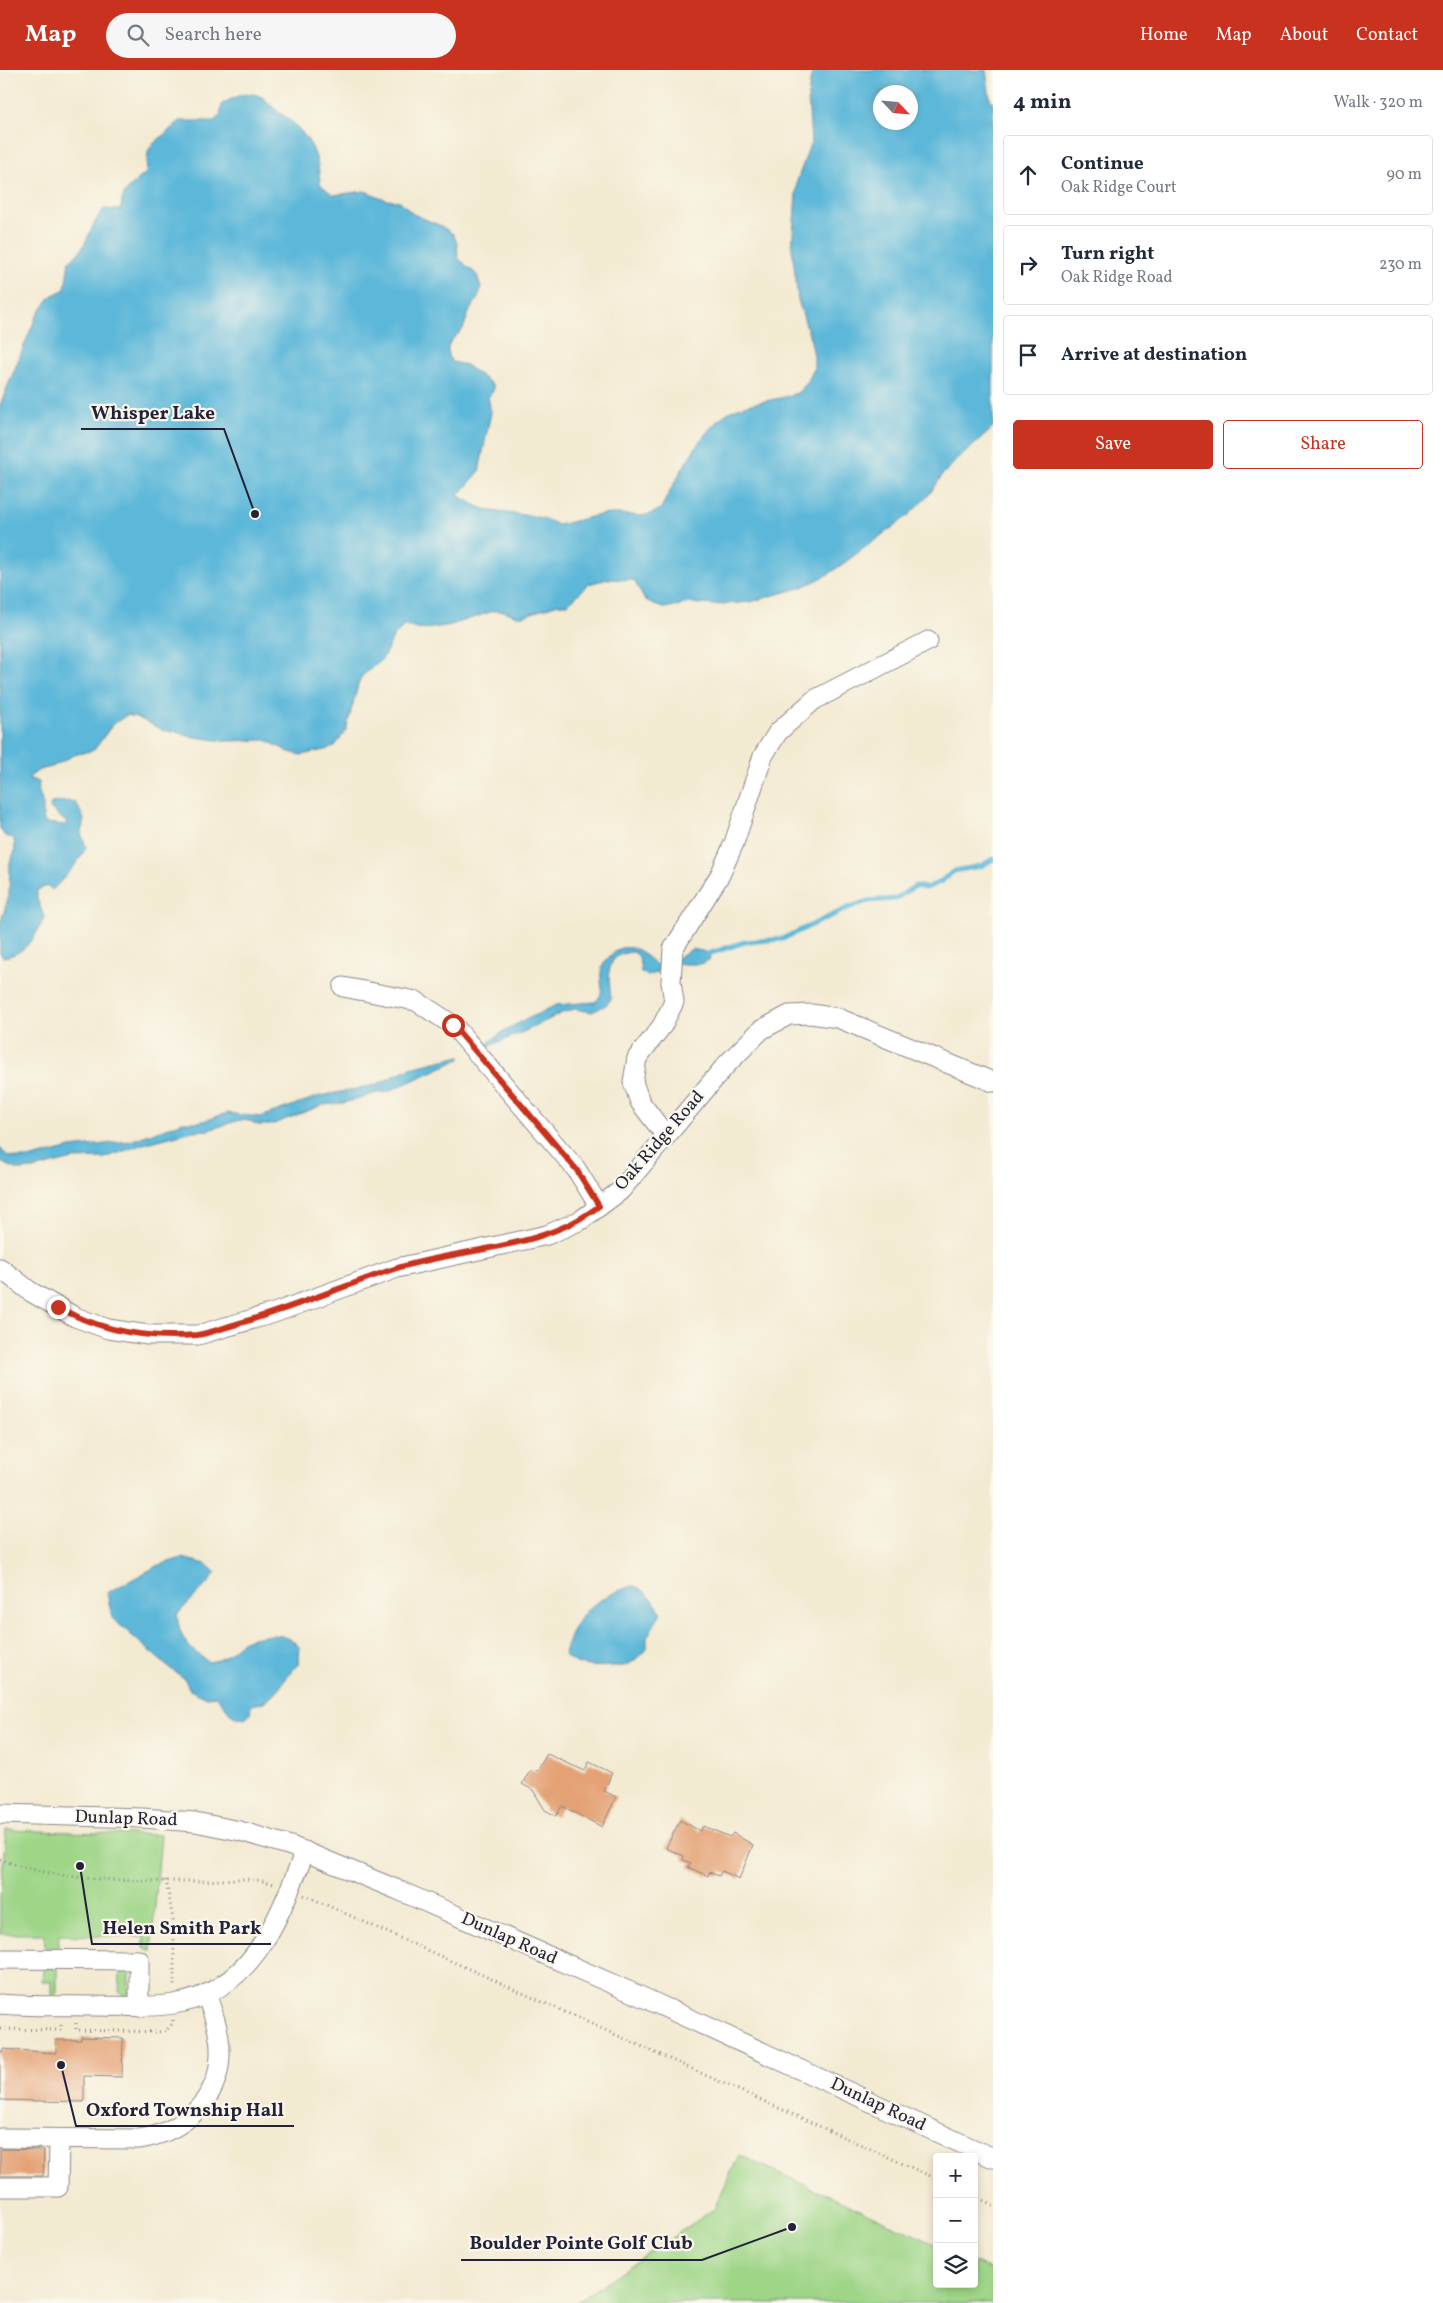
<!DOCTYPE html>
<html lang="en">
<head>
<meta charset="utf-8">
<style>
	body { margin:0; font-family:Vollkorn,serif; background:#f6f6f7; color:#1f2937 }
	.controls { position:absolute; right:15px; bottom:15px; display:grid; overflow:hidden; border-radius:5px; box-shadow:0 2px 8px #0003 }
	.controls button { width:45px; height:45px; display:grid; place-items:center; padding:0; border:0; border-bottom:1px solid #e0e1e3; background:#fff; color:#1f2937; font:25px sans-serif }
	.compass { position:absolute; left:873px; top:15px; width:45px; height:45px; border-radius:50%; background:#fff; box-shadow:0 2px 8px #0003; rotate:116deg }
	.stop { position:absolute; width:15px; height:15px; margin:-11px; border:4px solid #c8321e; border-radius:50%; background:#fff }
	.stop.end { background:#c8321e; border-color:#fff; box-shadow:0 1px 5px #0008 }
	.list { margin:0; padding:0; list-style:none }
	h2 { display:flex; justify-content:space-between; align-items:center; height:65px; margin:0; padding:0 20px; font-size:21px }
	h2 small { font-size:16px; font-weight:400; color:#747a83 }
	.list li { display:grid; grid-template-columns:32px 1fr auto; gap:15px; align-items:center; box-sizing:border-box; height:80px; margin:0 10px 10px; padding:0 10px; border:1px solid #e0e1e3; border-radius:5px }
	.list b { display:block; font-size:19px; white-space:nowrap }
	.list p { margin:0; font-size:16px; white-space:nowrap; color:#747a83 }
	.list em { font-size:16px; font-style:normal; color:#747a83 }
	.actions { display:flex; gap:10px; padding:15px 20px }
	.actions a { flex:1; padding:11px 0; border:1px solid #c8321e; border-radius:5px; text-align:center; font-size:18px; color:#c8321e }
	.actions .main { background:#c8321e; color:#fff }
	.icon { flex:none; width:28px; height:28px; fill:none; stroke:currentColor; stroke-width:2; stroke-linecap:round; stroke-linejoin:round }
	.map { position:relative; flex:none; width:993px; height:2233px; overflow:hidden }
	header { display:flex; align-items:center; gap:30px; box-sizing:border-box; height:70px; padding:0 25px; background:#c8321e; color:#fff }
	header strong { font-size:24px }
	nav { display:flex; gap:28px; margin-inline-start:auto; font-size:18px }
	.search { width:350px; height:45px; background:#f6f6f7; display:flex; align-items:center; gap:12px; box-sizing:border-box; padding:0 18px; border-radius:28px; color:#747a83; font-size:19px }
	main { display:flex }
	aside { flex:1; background:#fff }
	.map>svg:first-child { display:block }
	.green { fill:#9ed587; stroke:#607c61 }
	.water { fill:#5bb7d9; stroke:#3e6c8a; fill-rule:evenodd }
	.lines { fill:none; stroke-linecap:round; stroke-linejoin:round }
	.stream { stroke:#5bb7d9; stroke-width:5 }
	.building { fill:#e4a175 }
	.minor-casing { stroke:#8a8686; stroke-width:21 }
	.path { stroke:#8a8686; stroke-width:3; stroke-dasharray:1 4; stroke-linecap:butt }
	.minor { stroke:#fff; stroke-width:19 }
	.route { stroke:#c8321e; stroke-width:6 }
	.labels { text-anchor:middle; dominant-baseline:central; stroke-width:4.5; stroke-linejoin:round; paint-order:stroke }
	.street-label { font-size:18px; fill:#22223b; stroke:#fbf7ec }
	.leader { fill:none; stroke:#22223b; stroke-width:2 }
	.callout-dot { fill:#22223b; stroke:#fbf7ec; stroke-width:2 }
	.callout-label { font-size:19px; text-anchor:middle; font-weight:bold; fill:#22223b; stroke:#fbf7ec; stroke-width:4.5; stroke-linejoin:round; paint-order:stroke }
</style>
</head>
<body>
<header>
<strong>Map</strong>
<div class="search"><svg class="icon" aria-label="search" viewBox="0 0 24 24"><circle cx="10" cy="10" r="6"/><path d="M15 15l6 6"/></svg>Search here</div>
<nav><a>Home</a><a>Map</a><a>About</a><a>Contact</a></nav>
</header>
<main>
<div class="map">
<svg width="993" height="2233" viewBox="0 0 993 2233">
	<rect width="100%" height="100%" fill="#fbf7ec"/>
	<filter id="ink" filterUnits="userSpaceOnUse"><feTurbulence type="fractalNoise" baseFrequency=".02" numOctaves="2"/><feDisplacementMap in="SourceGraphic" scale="10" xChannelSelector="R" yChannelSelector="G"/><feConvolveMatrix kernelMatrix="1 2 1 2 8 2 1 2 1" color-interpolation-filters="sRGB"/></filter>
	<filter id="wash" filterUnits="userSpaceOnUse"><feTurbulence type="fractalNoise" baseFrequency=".0096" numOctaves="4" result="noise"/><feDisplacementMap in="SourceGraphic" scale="20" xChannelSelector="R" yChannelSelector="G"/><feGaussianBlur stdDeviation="1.12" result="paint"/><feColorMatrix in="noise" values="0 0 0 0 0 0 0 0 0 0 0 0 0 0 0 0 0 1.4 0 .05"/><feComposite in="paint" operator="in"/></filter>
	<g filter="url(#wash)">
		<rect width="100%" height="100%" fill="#f3ead2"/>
		<!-- green -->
		<g class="green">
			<polygon points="6,1760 161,1765 151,1882 144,1878 144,1867 59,1865 58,1878 48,1879 45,1877 44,1864 0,1864 0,1827"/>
			<polygon points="57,1898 57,1923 54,1926 51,1924 51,1911 42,1911 43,1899"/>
			<polygon points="123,1899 127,1899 129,1902 129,1924 126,1927 119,1922 120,1903"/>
			<polygon points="739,2085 937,2175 937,2214 974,2214 974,2192 993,2201 993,2233 575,2233 714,2139"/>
		</g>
		<!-- water -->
		<g class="water">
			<path d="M812,0H986L990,29L993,32V358L957,390L943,404L928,426L909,445L829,504L803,517L750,532L715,535L690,533L664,538L657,536L644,529L634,510L607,509L589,514L568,534H558L523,546H517L504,541H493L451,555L425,559L404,556L394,566L383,588L362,606L358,615L346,660L335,676L325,680L301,685L289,682L266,670L224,671L188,666L174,661H165L136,647L127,645L113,654L94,680L74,685L52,697L39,700L28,708L39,712C37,724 42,726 43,737C43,743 42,747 45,753L65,755L67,753L50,738L51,733L70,731L76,733L84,749L81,763L86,777C81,790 62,811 52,820L48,816L37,820V829L44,847C37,865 25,885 3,887L0,883V854L9,826L10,793L15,781L14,768L5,766L0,759V335L36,247L51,226L65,219L69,191C88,181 89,154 104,139L121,140C121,120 132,115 146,103L148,82L151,76L180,51H214L220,46L222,34C232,29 241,23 252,24C265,25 270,36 280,43C307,62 319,81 320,114L333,125L365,121L387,130L400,131L413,144L441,156L453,164L457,173L458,188L477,205L481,219L477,230L470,240L463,259L451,271L448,276V286L452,292L466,295L493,315V322L488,327L491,342L479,402L458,426C466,429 472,434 479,437C500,446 541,442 557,455C575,452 594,444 612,444C629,443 646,451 661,438C677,409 703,354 733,340C752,331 777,331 797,323L807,313L814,299V286L811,271L798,230L792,178L797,111L811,72L808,26ZM911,22V52H881V22Z"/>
			<path d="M621,878C644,876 641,885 657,895L677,888L692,879L706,882L710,887L709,890L701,894H675L648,906L641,902L639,887L634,882C603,883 609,906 611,929L606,935L592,942L575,939L562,943L521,963L489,976L487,974L505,960L556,935L595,932C613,917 584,900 621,878Z"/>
			<polygon points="460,986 460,989 387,1022 377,1023 343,1033 323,1035 271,1055 258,1055 250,1051 239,1050 209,1060 193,1061 143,1074 105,1088 73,1089 34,1099 19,1100 0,1092 0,1078 8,1086 17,1088 32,1088 71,1078 130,1071 183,1052 200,1052 227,1043 260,1047 320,1026 376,1015 410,998"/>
			<path d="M182,1488L206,1494L216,1503C204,1519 190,1530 177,1545C180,1570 188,1578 209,1592C227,1589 229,1582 242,1572C245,1570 249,1569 253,1568C272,1564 287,1562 300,1578L298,1595C280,1611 278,1632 251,1635L250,1643L245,1649L233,1646L216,1626L205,1627L190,1620L184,1608L168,1597L112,1548L107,1523L159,1495Z"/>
			<path d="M632,1516C644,1517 655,1532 661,1542L647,1568V1579C641,1584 635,1591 629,1594C623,1597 619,1596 613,1596C595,1597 578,1598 564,1585C574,1545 593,1529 632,1516Z"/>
		</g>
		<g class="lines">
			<!-- stream -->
			<polyline class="stream" points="708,884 745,872 782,869 850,837 868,831 895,829 915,816 926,818 940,812 954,801 981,796 993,789"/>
		</g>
		<g id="blocks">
			<!-- building -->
			<g class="building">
				<polygon points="547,1684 585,1701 589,1692 612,1703 604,1721 616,1727 602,1757 562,1736 556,1746 545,1740 533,1720 522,1714 530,1700 537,1701"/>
				<polygon points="680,1750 700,1761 703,1756 730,1767 733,1763 753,1775 739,1809 722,1801 719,1806 709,1802 708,1806 688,1797 691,1793 683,1790 684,1786 666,1778"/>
				<polygon points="81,1967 123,1968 122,2007 84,2006 84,2032 0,2030 0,1982 3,1982 3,1979 56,1983 56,1970 81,1970"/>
				<polygon points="0,2079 44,2080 43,2106 0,2106"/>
			</g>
		</g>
	</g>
	<g filter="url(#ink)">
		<use href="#blocks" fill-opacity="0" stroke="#8a8686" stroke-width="1"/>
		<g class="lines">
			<defs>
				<g id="minor">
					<polyline points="343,917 416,931 453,955 576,1099 599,1136"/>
					<polyline points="666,1066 640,1032 633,1012 637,988 662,956 674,932 671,912 673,879 720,805 734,773 763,686 778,662 814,630 928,571"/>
					<polyline points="0,1198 31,1222 75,1247 108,1259 148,1265 198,1265 274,1243 397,1198 547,1165 581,1150 620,1121 726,995 761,960 789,945 811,944 838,948 993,1012"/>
					<polyline points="0,1744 142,1748 195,1752 240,1761 291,1776 398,1820 640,1926 993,2088"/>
					<polyline points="0,1889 139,1890 139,1937"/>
					<path d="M0,1934C32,1937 66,1935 98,1936C124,1936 149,1938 174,1934C254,1921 279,1847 305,1781"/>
					<path d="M0,2068L139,2069C182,2063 219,2030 220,1985C221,1964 213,1943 206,1924"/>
					<polyline points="0,2117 58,2117 59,2069"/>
				</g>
			</defs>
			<!-- minor casing -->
			<use href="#minor" class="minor-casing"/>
			<!-- path -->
			<g class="path">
				<path d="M0,1789C60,1813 135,1811 199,1811C228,1811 244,1805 274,1814"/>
				<polyline points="166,1810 174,1855 174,1916"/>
				<polyline points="304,1825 937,2109"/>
				<polyline points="76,1953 76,1960 165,1962 173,1953 173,1950"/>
				<polyline points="0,1959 61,1960 61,1952"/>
				<polyline points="974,2126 993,2135"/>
			</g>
			<!-- minor -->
			<use href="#minor" class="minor"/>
		</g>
	</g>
	<g class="lines" filter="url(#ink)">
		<!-- route -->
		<path class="route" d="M58,1237C100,1261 148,1269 197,1265C211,1263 226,1257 240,1253C293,1238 343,1216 394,1199C462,1177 541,1181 599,1136L576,1099L453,955"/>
	</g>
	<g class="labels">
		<!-- street labels -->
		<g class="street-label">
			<text transform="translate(660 1071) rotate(-49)">Oak Ridge Road</text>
			<text transform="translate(126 1749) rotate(2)">Dunlap Road</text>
			<text transform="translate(509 1869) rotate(24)">Dunlap Road</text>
			<text transform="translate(878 2035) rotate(25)">Dunlap Road</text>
		</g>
	</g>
	<!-- callouts -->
	<path class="leader" d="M255 444L224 359H81M80 1796L92 1874H271M61 1995L76 2056H294M792 2157L702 2190H461"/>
	<g class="callout-dot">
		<circle cx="255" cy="444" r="5"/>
		<circle cx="80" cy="1796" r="5"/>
		<circle cx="61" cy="1995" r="5"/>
		<circle cx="792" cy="2157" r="5"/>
	</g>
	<g class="callout-label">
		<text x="153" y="349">Whisper Lake</text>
		<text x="182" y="1864">Helen Smith Park</text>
		<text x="185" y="2046">Oxford Township Hall</text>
		<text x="581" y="2179">Boulder Pointe Golf Club</text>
	</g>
</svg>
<div class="controls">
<button>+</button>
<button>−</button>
<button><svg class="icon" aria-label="layers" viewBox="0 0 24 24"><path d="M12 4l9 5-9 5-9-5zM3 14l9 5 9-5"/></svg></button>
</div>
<svg class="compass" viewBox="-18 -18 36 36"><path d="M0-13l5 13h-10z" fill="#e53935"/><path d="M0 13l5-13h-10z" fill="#747a83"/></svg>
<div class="stop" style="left:453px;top:955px"></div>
<div class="stop end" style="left:58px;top:1237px"></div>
</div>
<aside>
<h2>4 min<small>Walk · 320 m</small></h2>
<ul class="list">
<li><svg class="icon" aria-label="ahead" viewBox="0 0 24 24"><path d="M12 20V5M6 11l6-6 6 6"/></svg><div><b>Continue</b><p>Oak Ridge Court</p></div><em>90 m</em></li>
<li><svg class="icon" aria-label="right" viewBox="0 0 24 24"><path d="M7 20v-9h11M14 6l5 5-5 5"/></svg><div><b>Turn right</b><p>Oak Ridge Road</p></div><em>230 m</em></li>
<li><svg class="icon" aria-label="arrive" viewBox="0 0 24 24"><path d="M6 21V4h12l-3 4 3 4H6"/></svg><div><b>Arrive at destination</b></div></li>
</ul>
<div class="actions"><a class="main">Save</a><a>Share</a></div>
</aside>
</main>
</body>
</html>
